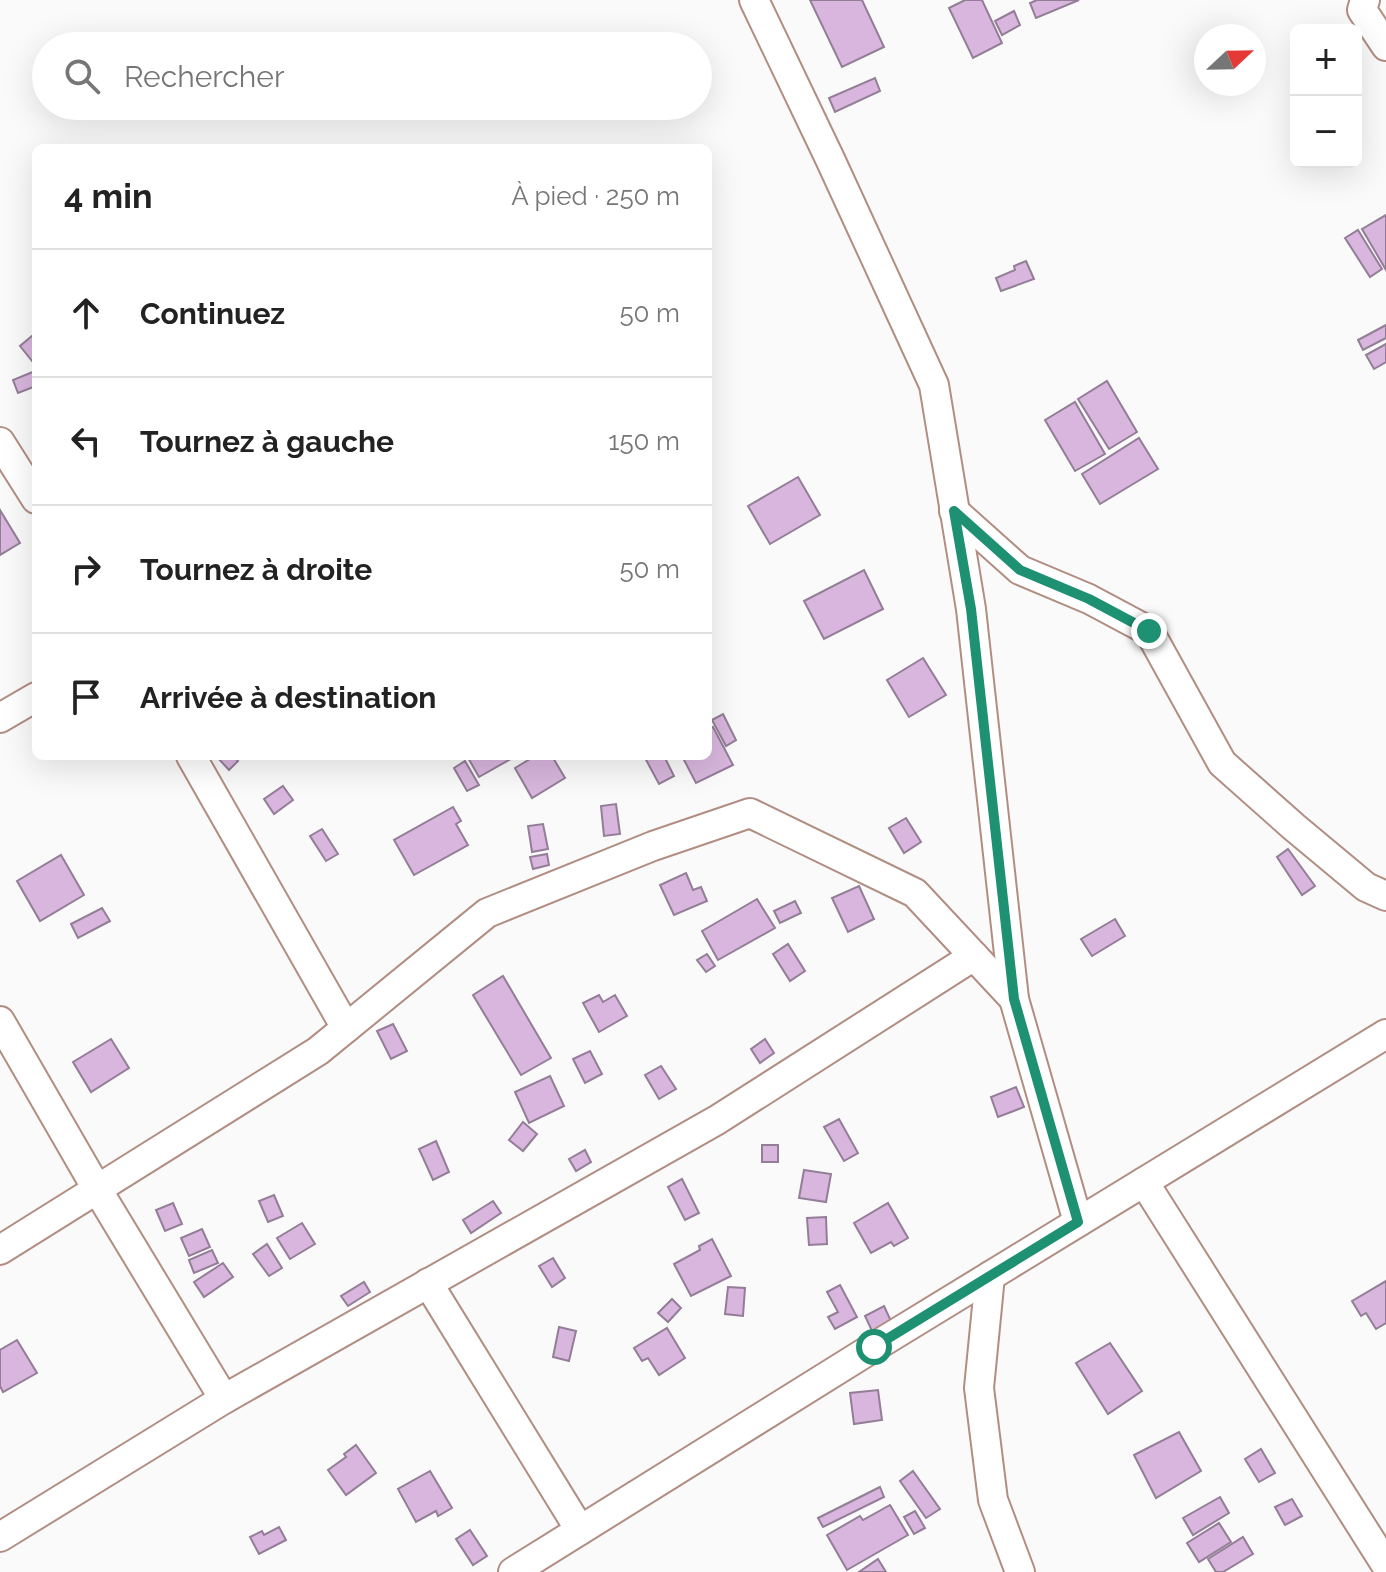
<!DOCTYPE html>
<html lang="fr">
<head>
<meta charset="utf-8">
<style>
	body { margin:0; font-family:Raleway,sans-serif; background:#f6f6f6; color:#222 }
	.controls { position:absolute; right:24px; top:24px; display:grid; overflow:hidden; border-radius:12px; box-shadow:0 8px 32px #0002 }
	.controls button { width:72px; height:72px; display:grid; place-items:center; padding:0; border:0; border-bottom:2px solid #e0e0e0; background:#fff; color:#222; font:40px sans-serif }
	.compass { position:absolute; left:1194px; top:24px; width:72px; height:72px; border-radius:50%; background:#fff; box-shadow:0 8px 32px #0002; rotate:68deg }
	.stop { position:absolute; width:24px; height:24px; margin:-18px; border:6px solid #1e9173; border-radius:50%; background:#fff }
	.stop.end { background:#1e9173; border-color:#fff; box-shadow:0 2px 8px #0008 }
	.list { margin:0; padding:0; list-style:none }
	h2 { display:flex; justify-content:space-between; align-items:center; height:104px; margin:0; padding:0 32px; font-size:34px }
	h2 small { font-size:26px; font-weight:400; color:#767676 }
	.list li { display:grid; grid-template-columns:52px 1fr auto; gap:24px; align-items:center; box-sizing:border-box; height:128px; padding:0 32px; border-top:2px solid #e0e0e0 }
	.list b { display:block; font-size:30px; white-space:nowrap }
	.list em { font-size:26px; font-style:normal; color:#767676 }
	.icon { flex:none; width:44px; height:44px; fill:none; stroke:currentColor; stroke-width:2; stroke-linecap:round; stroke-linejoin:round }
	.map { position:relative; flex:none; width:1386px; height:1572px; overflow:hidden }
	.search { position:absolute; background:#fff; box-shadow:0 8px 32px #0002; left:32px; top:32px; width:680px; height:88px; display:flex; align-items:center; gap:20px; box-sizing:border-box; padding:0 28px; border-radius:44px; color:#767676; font-size:30px }
	.panel { position:absolute; background:#fff; box-shadow:0 8px 32px #0002; left:32px; top:144px; width:680px; height:616px; border-radius:12px }
	.map>svg:first-child { display:block }
	.building { fill:#d8b6dd; stroke:#937d97; stroke-width:2 }
	.lines { fill:none; stroke-linecap:round; stroke-linejoin:round }
	.minor-casing { stroke:#b18e81; stroke-width:32 }
	.minor { stroke:#fff; stroke-width:28 }
	.route { stroke:#1e9173; stroke-width:10 }
</style>
</head>
<body>
<div class="map">
<svg width="1386" height="1572" viewBox="0 0 1386 1572">
	<rect width="100%" height="100%" fill="#fafafa"/>
	<!-- building -->
	<g class="building">
		<polygon points="810,0 862,0 884,47 842,67"/>
		<polygon points="965,0 982,0 1002,43 973,58 949,8"/>
		<polygon points="1037,0 1079,0 1036,18 1030,3"/>
		<polygon points="1014,11 1020,25 1002,35 995,21"/>
		<polygon points="875,78 880,91 835,112 829,98"/>
		<polygon points="1386,215 1386,270 1362,229"/>
		<polygon points="1358,230 1382,269 1370,277 1345,238"/>
		<polygon points="1026,261 1034,279 1001,291 996,278 1015,270 1014,266"/>
		<polygon points="1386,325 1386,338 1363,350 1358,340"/>
		<polygon points="33,335 36,338 36,366 20,346"/>
		<polygon points="1386,344 1386,362 1374,369 1366,355"/>
		<polygon points="35,371 36,386 18,393 13,380"/>
		<polygon points="1107,381 1137,432 1109,449 1078,399"/>
		<polygon points="1075,402 1105,454 1075,471 1045,420"/>
		<polygon points="1139,438 1158,469 1100,504 1082,474"/>
		<polygon points="798,477 820,515 770,544 748,506"/>
		<polygon points="0,510 20,543 0,555"/>
		<polygon points="864,570 883,609 824,639 804,601"/>
		<polygon points="923,658 946,695 909,717 887,680"/>
		<polygon points="723,714 736,740 726,746 712,720"/>
		<polygon points="713,727 733,765 696,783 682,756 708,756 708,730"/>
		<polygon points="220,756 233,756 238,761 229,770 218,758"/>
		<polygon points="467,756 516,756 479,777"/>
		<polygon points="535,756 552,756 565,778 532,798 515,768"/>
		<polygon points="644,756 664,756 674,776 659,784"/>
		<polygon points="465,761 479,785 467,791 454,768"/>
		<polygon points="283,786 293,800 274,814 264,799"/>
		<polygon points="616,804 620,834 604,836 601,806"/>
		<polygon points="453,807 461,821 456,824 468,845 414,875 394,840"/>
		<polygon points="906,818 921,842 904,853 889,828"/>
		<polygon points="543,824 548,849 532,852 528,826"/>
		<polygon points="322,829 338,854 326,861 310,836"/>
		<polygon points="1288,849 1315,886 1302,895 1277,857"/>
		<polygon points="547,854 549,865 533,869 530,857"/>
		<polygon points="61,855 84,895 40,921 17,881"/>
		<polygon points="686,873 693,890 701,887 707,901 674,915 660,885"/>
		<polygon points="859,886 874,919 848,932 832,898"/>
		<polygon points="757,899 775,928 718,960 702,931"/>
		<polygon points="795,901 801,913 780,923 774,911"/>
		<polygon points="102,908 110,921 78,938 71,924"/>
		<polygon points="1115,919 1125,936 1092,956 1081,939"/>
		<polygon points="788,944 805,971 790,981 773,954"/>
		<polygon points="707,954 715,966 706,972 697,960"/>
		<polygon points="503,976 551,1058 521,1075 473,995"/>
		<polygon points="599,995 603,1002 615,995 627,1016 599,1032 583,1003"/>
		<polygon points="393,1024 407,1051 391,1059 377,1031"/>
		<polygon points="111,1039 129,1068 91,1092 73,1062"/>
		<polygon points="765,1039 774,1053 760,1063 751,1049"/>
		<polygon points="590,1051 602,1074 585,1083 573,1059"/>
		<polygon points="661,1066 676,1089 659,1099 645,1075"/>
		<polygon points="550,1076 564,1106 529,1123 515,1092"/>
		<polygon points="1016,1087 1024,1107 998,1117 991,1097"/>
		<polygon points="839,1119 858,1153 844,1161 824,1127"/>
		<polygon points="523,1122 537,1134 523,1151 509,1140"/>
		<polygon points="436,1141 449,1172 433,1180 419,1149"/>
		<rect x="762" y="1145" width="16" height="17"/>
		<polygon points="585,1150 591,1162 576,1171 569,1159"/>
		<polygon points="804,1170 831,1174 826,1202 799,1198"/>
		<polygon points="682,1179 699,1213 685,1220 668,1187"/>
		<polygon points="274,1195 283,1216 268,1222 259,1201"/>
		<polygon points="493,1201 501,1213 471,1233 463,1220"/>
		<polygon points="173,1203 182,1224 165,1231 156,1210"/>
		<polygon points="888,1203 908,1238 894,1246 891,1242 871,1253 854,1223"/>
		<polygon points="826,1217 827,1244 809,1245 807,1218"/>
		<polygon points="302,1223 315,1244 290,1259 277,1238"/>
		<polygon points="202,1229 210,1247 189,1256 181,1238"/>
		<polygon points="712,1239 731,1276 691,1296 674,1264 700,1250 699,1246"/>
		<polygon points="267,1244 282,1268 269,1276 253,1254"/>
		<polygon points="212,1250 218,1263 194,1273 189,1260"/>
		<polygon points="553,1258 565,1278 552,1287 539,1266"/>
		<polygon points="223,1263 233,1277 204,1297 194,1282"/>
		<polygon points="1386,1281 1386,1323 1376,1329 1366,1313 1361,1316 1352,1301"/>
		<polygon points="364,1282 370,1292 348,1306 341,1296"/>
		<polygon points="840,1285 857,1317 835,1329 828,1317 838,1312 827,1292"/>
		<polygon points="728,1287 745,1288 743,1316 725,1314"/>
		<polygon points="672,1299 681,1308 668,1322 658,1313"/>
		<polygon points="884,1306 891,1321 872,1331 865,1316"/>
		<polygon points="559,1327 576,1331 569,1361 553,1357"/>
		<polygon points="667,1328 685,1358 659,1375 648,1358 642,1361 634,1348"/>
		<polygon points="17,1340 37,1373 3,1392 0,1386 0,1350"/>
		<polygon points="1110,1343 1142,1391 1108,1414 1076,1363"/>
		<polygon points="878,1390 882,1420 854,1424 850,1393"/>
		<polygon points="1179,1432 1201,1471 1156,1498 1134,1455"/>
		<polygon points="356,1445 376,1473 346,1495 328,1470 346,1457 344,1454"/>
		<polygon points="1261,1449 1275,1473 1259,1482 1245,1459"/>
		<polygon points="430,1471 452,1508 438,1516 436,1511 416,1522 398,1489"/>
		<polygon points="913,1471 940,1509 926,1518 900,1481"/>
		<polygon points="880,1487 884,1497 823,1527 818,1518"/>
		<polygon points="1220,1497 1229,1513 1193,1535 1183,1518"/>
		<polygon points="1292,1499 1302,1516 1285,1525 1275,1507"/>
		<polygon points="890,1505 908,1535 847,1570 827,1535 860,1516 863,1520"/>
		<polygon points="915,1511 925,1528 914,1534 904,1517"/>
		<polygon points="1219,1523 1231,1542 1199,1562 1187,1543"/>
		<polygon points="279,1527 286,1540 259,1554 250,1537 262,1531 264,1535"/>
		<polygon points="470,1530 487,1556 473,1565 456,1539"/>
		<polygon points="1243,1537 1253,1554 1223,1572 1216,1572 1208,1559"/>
		<polygon points="878,1559 886,1572 859,1572"/>
	</g>
	<g class="lines">
		<defs>
			<g id="minor">
				<polyline points="754,0 830,159 934,385 971,609 1014,999 1078,1222"/>
				<polyline points="1365,0 1362,10 1386,46"/>
				<polyline points="0,442 36,499"/>
				<polyline points="954,511 1020,570 1089,599 1149,631 1222,763 1294,827 1366,887 1386,896"/>
				<polyline points="0,718 36,697"/>
				<polyline points="191,756 346,1028"/>
				<polyline points="0,1021 97,1189 224,1399 0,1537"/>
				<polyline points="1144,1182 1386,1565"/>
				<polyline points="0,1250 318,1051 487,913 653,846 750,813 915,893 1014,999"/>
				<polyline points="990,1276 979,1388 993,1500 1020,1572"/>
				<polyline points="428,1283 580,1530"/>
				<polyline points="224,1399 717,1120 974,956"/>
				<polyline points="513,1572 874,1347 1386,1034"/>
			</g>
		</defs>
		<!-- minor casing -->
		<use href="#minor" class="minor-casing"/>
		<!-- minor -->
		<use href="#minor" class="minor"/>
	</g>
	<g class="lines">
		<!-- route -->
		<polyline class="route" points="874,1347 1078,1222 1014,999 971,609 954,511 1020,570 1089,599 1149,631"/>
	</g>
</svg>
<div class="controls">
<button>+</button>
<button>−</button>
</div>
<svg class="compass" viewBox="-18 -18 36 36"><path d="M0-13l5 13h-10z" fill="#e53935"/><path d="M0 13l5-13h-10z" fill="#767676"/></svg>
<div class="stop" style="left:874px;top:1347px"></div>
<div class="stop end" style="left:1149px;top:631px"></div>
<div class="search"><svg class="icon" aria-label="search" viewBox="0 0 24 24"><circle cx="10" cy="10" r="6"/><path d="M15 15l6 6"/></svg>Rechercher</div>
<section class="panel">
<h2>4 min<small>À pied · 250 m</small></h2>
<ul class="list">
<li><svg class="icon" aria-label="ahead" viewBox="0 0 24 24"><path d="M12 20V5M6 11l6-6 6 6"/></svg><div><b>Continuez</b></div><em>50 m</em></li>
<li><svg class="icon" aria-label="left" viewBox="0 0 24 24"><path d="M17 20v-9H6M10 6l-5 5 5 5"/></svg><div><b>Tournez à gauche</b></div><em>150 m</em></li>
<li><svg class="icon" aria-label="right" viewBox="0 0 24 24"><path d="M7 20v-9h11M14 6l5 5-5 5"/></svg><div><b>Tournez à droite</b></div><em>50 m</em></li>
<li><svg class="icon" aria-label="arrive" viewBox="0 0 24 24"><path d="M6 21V4h12l-3 4 3 4H6"/></svg><div><b>Arrivée à destination</b></div></li>
</ul>
</section>
</div>
</body>
</html>
